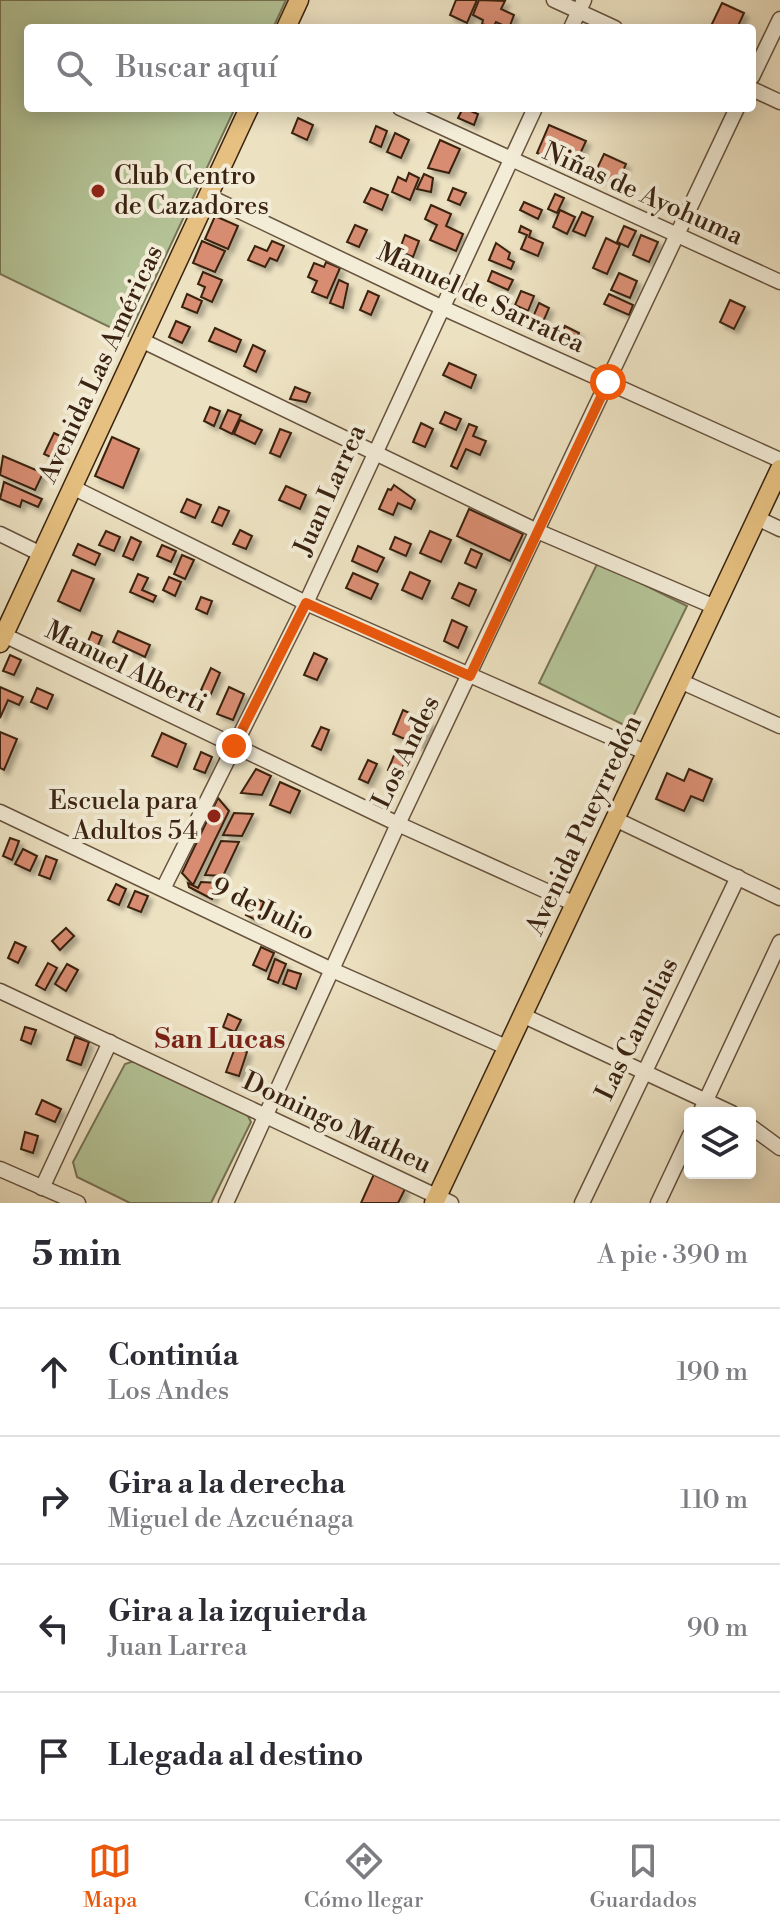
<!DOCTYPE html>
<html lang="es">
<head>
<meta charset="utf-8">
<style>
	body { margin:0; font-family:"Libre Bodoni",serif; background:#f2f2f3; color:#2b2b33 }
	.controls { position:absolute; right:24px; bottom:24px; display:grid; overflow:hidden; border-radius:8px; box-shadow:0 4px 20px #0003 }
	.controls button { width:72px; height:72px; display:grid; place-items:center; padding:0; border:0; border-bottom:2px solid #e1e1e2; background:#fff; color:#2b2b33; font:40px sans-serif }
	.stop { position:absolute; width:24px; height:24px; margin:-18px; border:6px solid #ea580c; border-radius:50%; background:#fff }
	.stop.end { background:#ea580c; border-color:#fff; box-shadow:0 2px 8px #0008 }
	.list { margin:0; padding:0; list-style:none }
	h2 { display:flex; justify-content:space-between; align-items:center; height:104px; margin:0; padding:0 32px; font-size:34px }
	h2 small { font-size:26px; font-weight:400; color:#7c7c81 }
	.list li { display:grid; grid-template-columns:52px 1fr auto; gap:24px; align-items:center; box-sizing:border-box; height:128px; padding:0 32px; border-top:2px solid #e1e1e2 }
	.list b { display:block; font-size:30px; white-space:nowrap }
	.list p { margin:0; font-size:26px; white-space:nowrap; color:#7c7c81 }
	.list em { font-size:26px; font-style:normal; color:#7c7c81 }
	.icon { flex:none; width:44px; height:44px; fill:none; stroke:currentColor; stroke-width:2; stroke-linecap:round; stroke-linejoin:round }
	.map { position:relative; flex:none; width:780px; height:1203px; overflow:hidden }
	.search { position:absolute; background:#fff; box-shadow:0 4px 20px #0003; left:24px; right:24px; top:24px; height:88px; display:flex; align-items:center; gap:20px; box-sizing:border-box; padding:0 28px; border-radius:8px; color:#7c7c81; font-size:30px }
	.sheet { height:616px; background:#fff }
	nav { display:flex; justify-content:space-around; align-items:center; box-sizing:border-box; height:112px; border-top:2px solid #e1e1e2; background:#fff; font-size:22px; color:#7c7c81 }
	nav a { display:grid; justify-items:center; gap:4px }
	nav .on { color:#ea580c }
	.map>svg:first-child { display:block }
	.green { fill:#b4c396; stroke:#777354; stroke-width:2 }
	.building { fill:#d88d72; stroke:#3a2311; stroke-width:2; filter:url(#shadow) }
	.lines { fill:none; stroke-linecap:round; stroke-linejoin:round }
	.minor-casing { stroke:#66523d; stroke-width:17 }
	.major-casing { stroke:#3a2311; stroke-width:21 }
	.minor { stroke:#f3ecd7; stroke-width:14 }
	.major { stroke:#e6c080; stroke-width:18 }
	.route { stroke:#ea580c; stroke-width:10 }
	.poi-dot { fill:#8f2418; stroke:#f3ecd7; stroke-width:3 }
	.labels { text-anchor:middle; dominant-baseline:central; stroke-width:8; stroke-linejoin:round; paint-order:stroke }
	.poi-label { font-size:26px; fill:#3a2311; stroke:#f3ecd7; text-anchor:start }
	.street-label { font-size:26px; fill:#3a2311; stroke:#f3ecd7 }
	.neighbourhood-label { font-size:28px; font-weight:bold; fill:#7a1f14; stroke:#f3ecd7 }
</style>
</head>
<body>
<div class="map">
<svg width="780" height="1203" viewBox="0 0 780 1203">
	<defs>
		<filter id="shadow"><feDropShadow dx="4.5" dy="4.5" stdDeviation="2" flood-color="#0004"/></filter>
	</defs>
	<rect width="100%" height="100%" fill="#ece1c1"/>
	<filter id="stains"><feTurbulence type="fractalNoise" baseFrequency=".0025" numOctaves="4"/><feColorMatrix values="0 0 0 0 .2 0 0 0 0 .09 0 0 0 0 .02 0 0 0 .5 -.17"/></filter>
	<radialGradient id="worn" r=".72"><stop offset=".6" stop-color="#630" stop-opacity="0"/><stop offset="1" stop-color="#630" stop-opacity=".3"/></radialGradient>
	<!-- green -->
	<g class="green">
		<polygon points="0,0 286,0 273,28 28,28 28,108 235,108 128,336 0,274"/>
		<polygon points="598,562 687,606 628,727 539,683"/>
		<polygon points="137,1060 245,1110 251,1122 211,1203 130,1203 77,1177 73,1162 125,1064"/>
	</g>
	<!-- building -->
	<g class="building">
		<polygon points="456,0 477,0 467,23 450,15"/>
		<polygon points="479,0 505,1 501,9 514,15 509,28 496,22 493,28 482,24 483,20 473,15"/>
		<polygon points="722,3 744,13 737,28 710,28"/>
		<polygon points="463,108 478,114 474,125 458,118"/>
		<polygon points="298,118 313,125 307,140 292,133"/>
		<polygon points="549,125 586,141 573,169 537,153"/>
		<polygon points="376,126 387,131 381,147 370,142"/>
		<polygon points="395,133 409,140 401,158 387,152"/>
		<polygon points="440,140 460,149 449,173 428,168"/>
		<polygon points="604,154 626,164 617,185 594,175"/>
		<polygon points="409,173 419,178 410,200 392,192 398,177 406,181"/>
		<polygon points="424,174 433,178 431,192 417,189"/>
		<polygon points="371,188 388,195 382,210 364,202"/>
		<polygon points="453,188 466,193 460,205 448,200"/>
		<polygon points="555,194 564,198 557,213 548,209"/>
		<polygon points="524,202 542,210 538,219 520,210"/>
		<polygon points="431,205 451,214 446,226 463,234 456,251 430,240 437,225 425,219"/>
		<polygon points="560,210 575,217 567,234 553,227"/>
		<polygon points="582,212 593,217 585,236 573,231"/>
		<polygon points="215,216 238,226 228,249 205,239"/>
		<polygon points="355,225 367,230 359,247 347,242"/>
		<polygon points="521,226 531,231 529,237 543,243 538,256 521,249 527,235 519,232"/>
		<polygon points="624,226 636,231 628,247 617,242"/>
		<polygon points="405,235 419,241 413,257 399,251"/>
		<polygon points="641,235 658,242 649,262 633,255"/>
		<polygon points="606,238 620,245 607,274 593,268"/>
		<polygon points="202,241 225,251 215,272 193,263"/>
		<polygon points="272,241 284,246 277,261 270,258 265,267 248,260 255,246 267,251"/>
		<polygon points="496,243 510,253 508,259 514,262 511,269 489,260"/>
		<polygon points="326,262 340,268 327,298 312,292 317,281 308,277 314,263 324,267"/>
		<polygon points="492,271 513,280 508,290 488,281"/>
		<polygon points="203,272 222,280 212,302 201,297 205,287 198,284"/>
		<polygon points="619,273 637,281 630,298 611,290"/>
		<polygon points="339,280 348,284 343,308 330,303"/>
		<polygon points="467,285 479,290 473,303 461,298"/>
		<polygon points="368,291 379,296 371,315 360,310"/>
		<polygon points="521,291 534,296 528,311 515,305"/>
		<polygon points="187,294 202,301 197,313 182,307"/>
		<polygon points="609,294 633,305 629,315 604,304"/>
		<polygon points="499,297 511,302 506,314 494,309"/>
		<polygon points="730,300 745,307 734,329 720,322"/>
		<polygon points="539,303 549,308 543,322 533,317"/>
		<polygon points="176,321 190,327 182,343 169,337"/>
		<polygon points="565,326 579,333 575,342 561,336"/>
		<polygon points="215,328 241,340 236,352 209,341"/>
		<polygon points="253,345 265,351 256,372 244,366"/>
		<polygon points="449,363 476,375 471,388 443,375"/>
		<polygon points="295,387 310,393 306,402 290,399"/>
		<polygon points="210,407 220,411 214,426 204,421"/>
		<polygon points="228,410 241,415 232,434 220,428"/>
		<polygon points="445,412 461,419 456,430 440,423"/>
		<polygon points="240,420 262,430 255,444 234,434"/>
		<polygon points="421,423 433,429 425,447 413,442"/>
		<polygon points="469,424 477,427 473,436 486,441 480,455 466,449 457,469 451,466"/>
		<polygon points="280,429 291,433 280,457 270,453"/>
		<polygon points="54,433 66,439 57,460 44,454"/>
		<polygon points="112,437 139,449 123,488 95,476"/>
		<polygon points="3,456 43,473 35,490 0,475"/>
		<polygon points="4,482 42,499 38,507 22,500 20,507 0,499"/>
		<polygon points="394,485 415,500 411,509 398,503 393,515 379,509 388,489 391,490"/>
		<polygon points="286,486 306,495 300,509 279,500"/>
		<polygon points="187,499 201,505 195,518 181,512"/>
		<polygon points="219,507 229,511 222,526 212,522"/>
		<polygon points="469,509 523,534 510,561 457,536"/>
		<polygon points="240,530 252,536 246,549 233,544"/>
		<polygon points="106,531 120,537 114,551 99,545"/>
		<polygon points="430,531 451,540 441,562 420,553"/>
		<polygon points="131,537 141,542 133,560 123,556"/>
		<polygon points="395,537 411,544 406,556 390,549"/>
		<polygon points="78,544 100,554 95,565 73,555"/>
		<polygon points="162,545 176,551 171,562 157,556"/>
		<polygon points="358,546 384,558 377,572 352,561"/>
		<polygon points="471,549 482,554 476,568 465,563"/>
		<polygon points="182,555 194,560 185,579 174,574"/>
		<polygon points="72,570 94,579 80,611 58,601"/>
		<polygon points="410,572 430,581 422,599 402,590"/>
		<polygon points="353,573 378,584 371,599 346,588"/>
		<polygon points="138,574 148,578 142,590 156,596 153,602 130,592"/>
		<polygon points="169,577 181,582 175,596 163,590"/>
		<polygon points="459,583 476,590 469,606 452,598"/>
		<polygon points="201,597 212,601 207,614 196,609"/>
		<polygon points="452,620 467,627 458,648 444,641"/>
		<polygon points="118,631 150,645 145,657 113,642"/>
		<polygon points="92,632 102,636 92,659 82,655"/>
		<polygon points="314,653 327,659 317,680 304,675"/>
		<polygon points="10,655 21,660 14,675 3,671"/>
		<polygon points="211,668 220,673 211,694 201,690"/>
		<polygon points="0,687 23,697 19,705 8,700 0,718"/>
		<polygon points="229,687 244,694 233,720 217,714"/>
		<polygon points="37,688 53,695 47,709 31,702"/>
		<polygon points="403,710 431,723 421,746 393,734"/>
		<polygon points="321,727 329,730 321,750 312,746"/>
		<polygon points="0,732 17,739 4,770 0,768"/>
		<polygon points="162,733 186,744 177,767 152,756"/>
		<polygon points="201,752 212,757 205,773 194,769"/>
		<polygon points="395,753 407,758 399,775 388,770"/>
		<polygon points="368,760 377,764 368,783 359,779"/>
		<polygon points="256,769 271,776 262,795 241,793"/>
		<polygon points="689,769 712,779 703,801 691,796 684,811 656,799 667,773 684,781"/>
		<polygon points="280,782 300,791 290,813 270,805"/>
		<polygon points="218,798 229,811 193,885 182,873"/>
		<polygon points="234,813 253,814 242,836 223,835"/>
		<polygon points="10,838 19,841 12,860 3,856"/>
		<polygon points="221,841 239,842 223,876 205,875"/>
		<polygon points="23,849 37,856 30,871 15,864"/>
		<polygon points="46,856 57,860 50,879 39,875"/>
		<polygon points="201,882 219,883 212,899 189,887 188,883 198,888"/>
		<polygon points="116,884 126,889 119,905 108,900"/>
		<polygon points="135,891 148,896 141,912 128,907"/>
		<polygon points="254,898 264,902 256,920 246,915"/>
		<polygon points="66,928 74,936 60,950 52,941"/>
		<polygon points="15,942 26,947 18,963 8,958"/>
		<polygon points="261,947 274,953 266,971 253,965"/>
		<polygon points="275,959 286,964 278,983 268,979"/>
		<polygon points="48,963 57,968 45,990 36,985"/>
		<polygon points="67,964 78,970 66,991 55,984"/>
		<polygon points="288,970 301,974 296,989 283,984"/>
		<polygon points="228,1014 241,1020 235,1032 223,1027"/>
		<polygon points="25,1027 36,1030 31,1044 21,1040"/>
		<polygon points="75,1037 89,1042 81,1065 67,1060"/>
		<polygon points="235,1048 247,1052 239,1076 226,1072"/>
		<polygon points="42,1100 61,1109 55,1122 36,1114"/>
		<polygon points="25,1132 38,1136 33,1153 21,1149"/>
		<polygon points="374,1174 405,1189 398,1203 361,1203"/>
	</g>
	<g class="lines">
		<defs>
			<g id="minor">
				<polyline points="554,0 615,28"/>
				<polyline points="571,28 584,0"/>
				<polyline points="752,77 780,19"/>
				<polyline points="752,89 780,102"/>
				<polyline points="400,108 780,282"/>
				<polyline points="208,196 443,308 780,460"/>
				<polyline points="141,340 537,531 715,607"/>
				<polyline points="72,487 306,603 647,753"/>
				<polyline points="757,518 780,529"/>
				<polyline points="0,534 41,554"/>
				<polyline points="4,635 398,824 575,904"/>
				<polyline points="680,681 780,726"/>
				<polyline points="0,812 330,969 506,1047"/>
				<polyline points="615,819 780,898"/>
				<polyline points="163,889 306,603 535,108"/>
				<polyline points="0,991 451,1203"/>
				<polyline points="522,1015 732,1113"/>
				<polyline points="700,1113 780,942"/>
				<polyline points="750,1126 780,1148"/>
				<polyline points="0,1169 78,1203"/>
				<polyline points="42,1188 110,1042"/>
				<polyline points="226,1203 398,824 737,108"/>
				<polyline points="582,1203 738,877"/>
				<polyline points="658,1203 690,1135"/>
			</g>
			<g id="major">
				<polyline points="286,28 299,0"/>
				<polyline points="0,643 249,108"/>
				<polyline points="434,1203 780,469"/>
			</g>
		</defs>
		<!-- minor casing -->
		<use href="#minor" class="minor-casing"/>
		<!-- major casing -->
		<use href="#major" class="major-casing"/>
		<!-- minor -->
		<use href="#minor" class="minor"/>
		<!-- major -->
		<use href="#major" class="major"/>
	</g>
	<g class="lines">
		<!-- route -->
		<polyline class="route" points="234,746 306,603 470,676 608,382"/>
	</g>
	<!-- markers -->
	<g class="poi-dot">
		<circle cx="98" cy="191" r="8"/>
		<circle cx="214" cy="816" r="8"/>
	</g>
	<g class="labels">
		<!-- poi labels -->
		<g class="poi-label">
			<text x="114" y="176">Club Centro<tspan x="114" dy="30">de Cazadores</tspan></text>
			<text x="198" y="801" text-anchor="end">Escuela para<tspan x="198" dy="30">Adultos 54</tspan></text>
		</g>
		<!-- street labels -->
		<g class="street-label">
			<text transform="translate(643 194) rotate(24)">Niñas de Ayohuma</text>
			<text transform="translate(481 298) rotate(25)">Manuel de Sarratea</text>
			<text transform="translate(101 364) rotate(-65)">Avenida Las Américas</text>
			<text transform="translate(330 490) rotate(-66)">Juan Larrea</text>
			<text transform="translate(126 667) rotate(26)">Manuel Alberti</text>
			<text transform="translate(406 752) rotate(-64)">Los Andes</text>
			<text transform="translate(584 825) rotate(-65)">Avenida Pueyrredón</text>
			<text transform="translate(263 909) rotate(26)">9 de Julio</text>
			<text transform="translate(637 1029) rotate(-64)">Las Camelias</text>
			<text transform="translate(337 1123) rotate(25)">Domingo Matheu</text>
		</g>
		<!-- neighbourhood labels -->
		<g class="neighbourhood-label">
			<text x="220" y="1039">San Lucas</text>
		</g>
	</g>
	<rect width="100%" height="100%" filter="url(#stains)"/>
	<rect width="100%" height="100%" fill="url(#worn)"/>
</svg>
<div class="controls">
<button><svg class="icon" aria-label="layers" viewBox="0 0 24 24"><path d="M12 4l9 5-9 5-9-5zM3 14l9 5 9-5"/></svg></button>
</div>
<div class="stop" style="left:608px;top:382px"></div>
<div class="stop end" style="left:234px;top:746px"></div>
<div class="search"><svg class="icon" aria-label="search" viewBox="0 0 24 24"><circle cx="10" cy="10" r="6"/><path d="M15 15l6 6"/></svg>Buscar aquí</div>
</div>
<section class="sheet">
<h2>5 min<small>A pie · 390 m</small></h2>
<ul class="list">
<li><svg class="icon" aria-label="ahead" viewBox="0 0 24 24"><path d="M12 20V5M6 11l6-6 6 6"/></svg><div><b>Continúa</b><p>Los Andes</p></div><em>190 m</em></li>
<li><svg class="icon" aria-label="right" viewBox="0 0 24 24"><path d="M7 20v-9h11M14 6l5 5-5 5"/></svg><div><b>Gira a la derecha</b><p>Miguel de Azcuénaga</p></div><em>110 m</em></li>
<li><svg class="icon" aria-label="left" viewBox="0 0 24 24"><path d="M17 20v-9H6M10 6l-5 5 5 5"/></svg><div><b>Gira a la izquierda</b><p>Juan Larrea</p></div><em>90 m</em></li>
<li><svg class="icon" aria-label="arrive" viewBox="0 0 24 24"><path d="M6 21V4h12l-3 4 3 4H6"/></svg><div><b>Llegada al destino</b></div></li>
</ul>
</section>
<nav>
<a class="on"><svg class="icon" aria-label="map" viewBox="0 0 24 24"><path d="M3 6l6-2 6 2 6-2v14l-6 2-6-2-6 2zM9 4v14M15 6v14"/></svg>Mapa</a>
<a><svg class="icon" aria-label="directions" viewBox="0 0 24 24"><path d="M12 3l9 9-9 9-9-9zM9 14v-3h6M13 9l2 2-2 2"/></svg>Cómo llegar</a>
<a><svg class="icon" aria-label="saved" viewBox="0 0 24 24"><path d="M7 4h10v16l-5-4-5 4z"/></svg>Guardados</a>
</nav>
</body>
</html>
